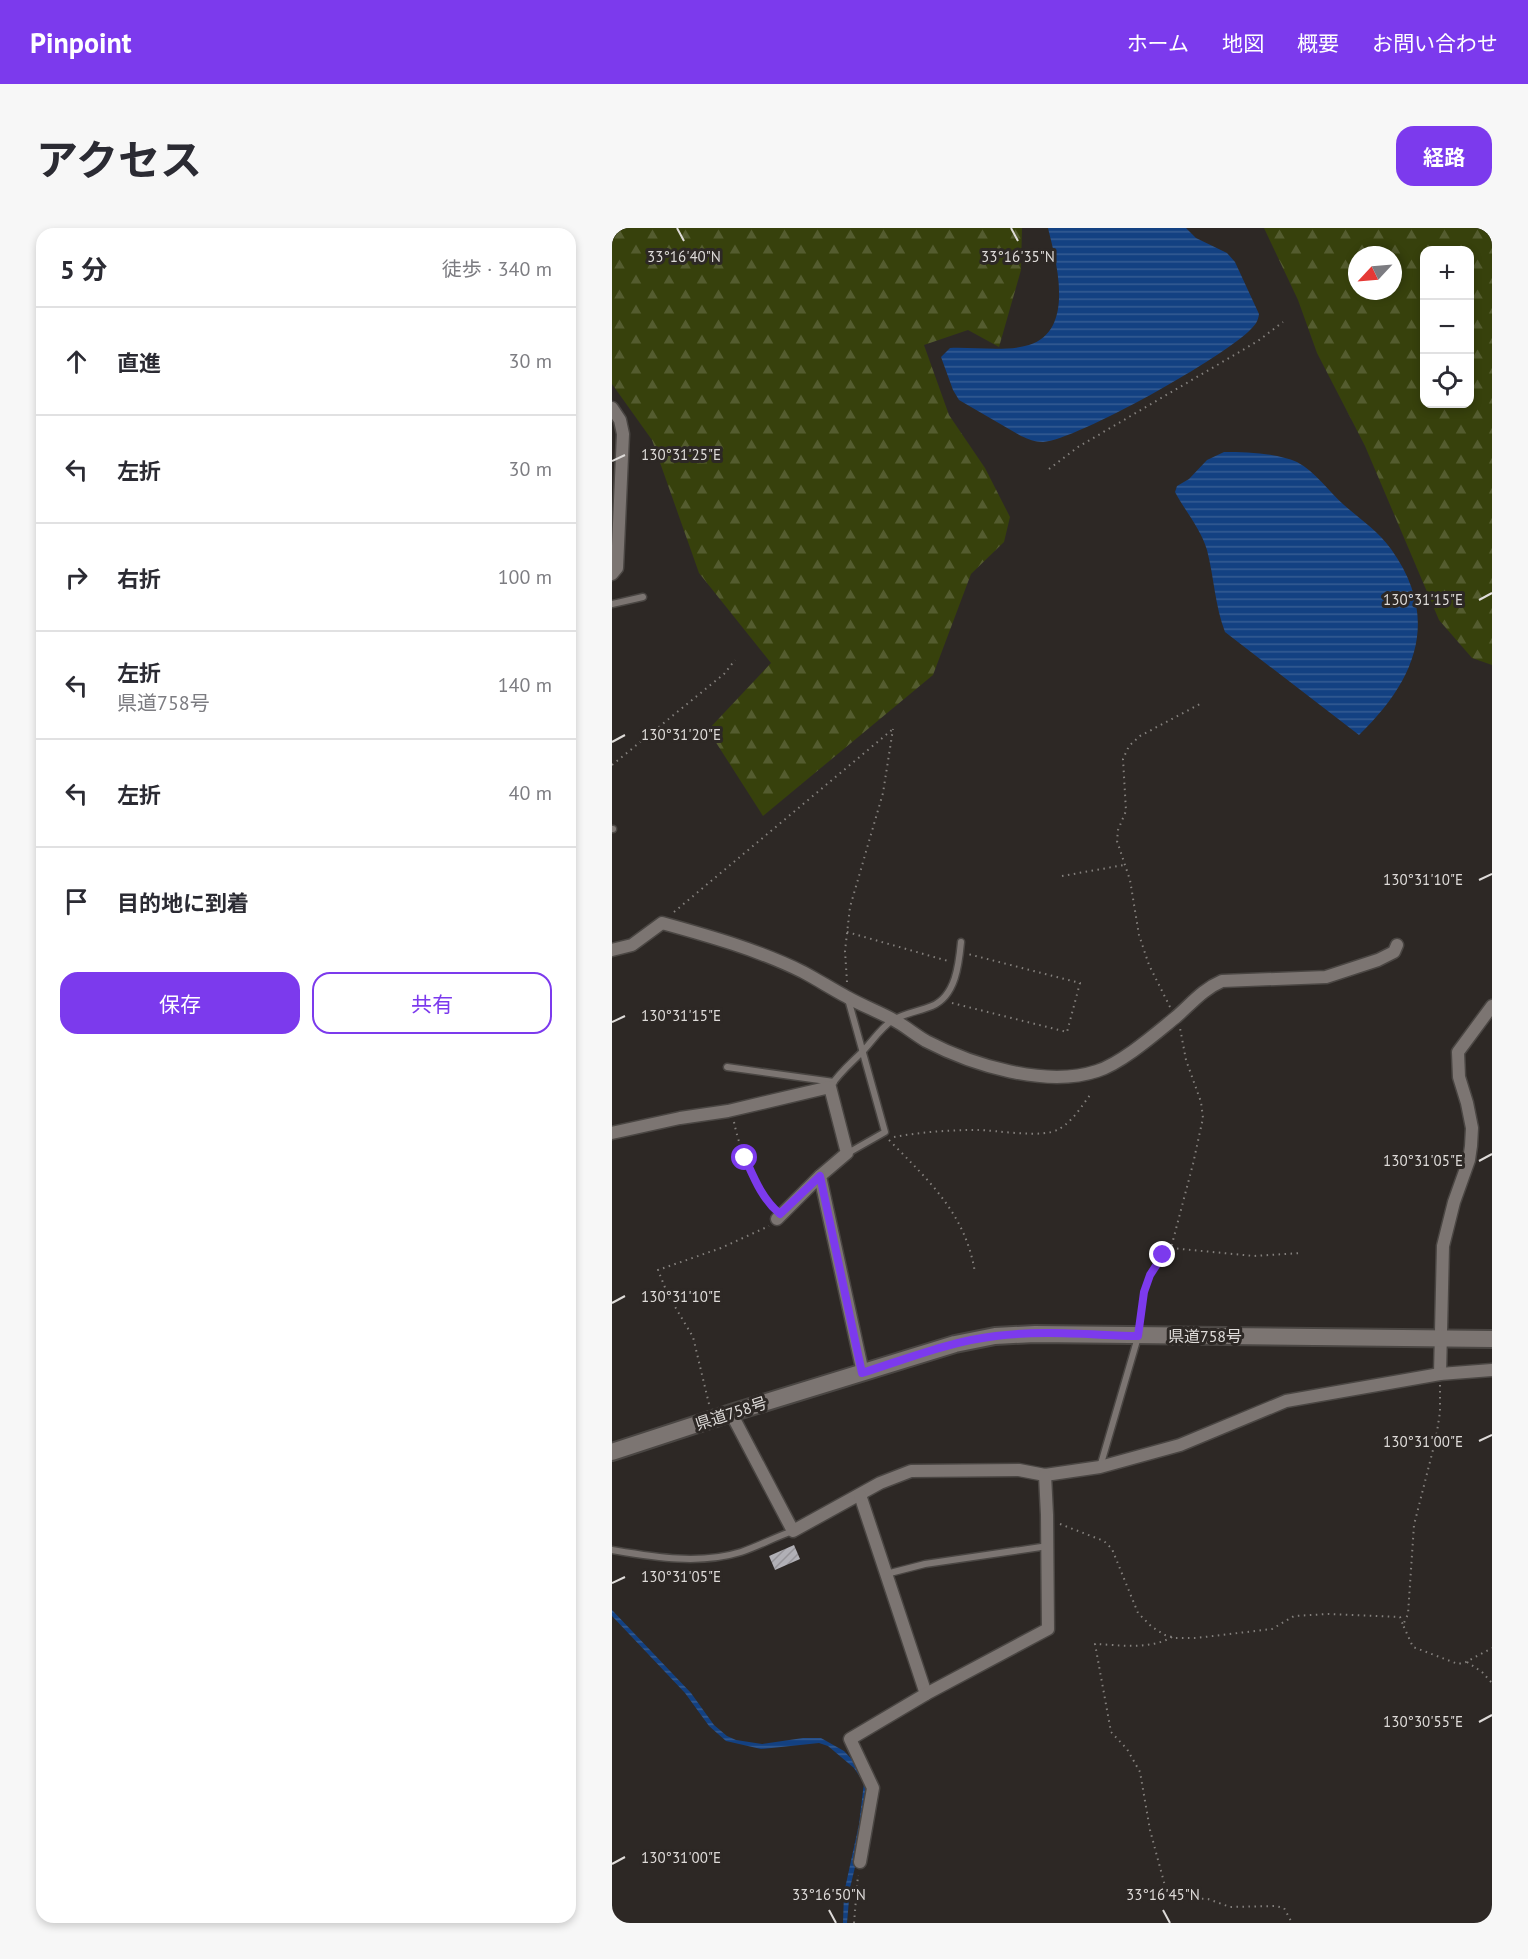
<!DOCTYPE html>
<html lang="ja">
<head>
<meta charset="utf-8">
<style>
	body { margin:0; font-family:"PT Sans","Noto Sans JP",sans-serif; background:#f7f7f7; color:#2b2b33 }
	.controls { position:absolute; right:18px; top:18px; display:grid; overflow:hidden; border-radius:12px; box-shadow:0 3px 9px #0003 }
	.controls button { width:54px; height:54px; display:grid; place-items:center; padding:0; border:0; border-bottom:2px solid #e1e1e2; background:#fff; color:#2b2b33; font:30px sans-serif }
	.compass { position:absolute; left:736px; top:18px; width:54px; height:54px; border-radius:50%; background:#fff; box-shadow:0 3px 9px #0003; rotate:244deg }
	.stop { position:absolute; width:18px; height:18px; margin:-14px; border:4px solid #7c3aed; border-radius:50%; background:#fff }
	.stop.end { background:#7c3aed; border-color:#fff; box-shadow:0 2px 6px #0008 }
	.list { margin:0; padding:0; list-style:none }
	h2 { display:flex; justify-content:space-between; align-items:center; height:78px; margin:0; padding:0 24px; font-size:26px }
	h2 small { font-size:20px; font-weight:400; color:#7c7c81 }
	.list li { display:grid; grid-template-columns:39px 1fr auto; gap:18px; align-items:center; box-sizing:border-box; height:108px; padding:0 24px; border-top:2px solid #e1e1e2 }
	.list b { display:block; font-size:22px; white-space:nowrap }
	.list p { margin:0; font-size:20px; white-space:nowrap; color:#7c7c81 }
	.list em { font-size:20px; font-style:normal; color:#7c7c81 }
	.actions { display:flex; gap:12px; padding:18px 24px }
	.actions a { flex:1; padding:14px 0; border:2px solid #7c3aed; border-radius:18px; text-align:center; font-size:21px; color:#7c3aed }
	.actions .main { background:#7c3aed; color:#fff }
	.icon { flex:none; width:33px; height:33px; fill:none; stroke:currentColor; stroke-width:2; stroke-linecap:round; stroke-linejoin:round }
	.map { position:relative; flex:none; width:880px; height:1695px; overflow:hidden; border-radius:18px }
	header { display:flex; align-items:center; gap:36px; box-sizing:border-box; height:84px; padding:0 30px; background:#7c3aed; color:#fff }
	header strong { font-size:28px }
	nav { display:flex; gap:33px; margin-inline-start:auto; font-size:21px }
	.intro { display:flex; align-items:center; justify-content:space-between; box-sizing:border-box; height:144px; padding:0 36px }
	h1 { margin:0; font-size:42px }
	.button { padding:15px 27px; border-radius:18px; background:#7c3aed; color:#fff; font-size:21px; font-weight:700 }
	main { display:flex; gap:36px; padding:0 36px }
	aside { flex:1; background:#fff; border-radius:18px; box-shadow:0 3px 9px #0003 }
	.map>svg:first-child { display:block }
	.forest { fill:url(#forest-firs); fill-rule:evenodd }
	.water { fill:url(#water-rules) }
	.building { fill:url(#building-hatch) }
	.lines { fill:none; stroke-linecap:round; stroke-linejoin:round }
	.service-casing { stroke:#4a4643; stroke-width:9 }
	.minor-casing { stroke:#4a4643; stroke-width:15 }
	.secondary-casing { stroke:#4a4643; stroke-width:20 }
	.path { stroke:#84807d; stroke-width:2; stroke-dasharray:1.5 4.5; stroke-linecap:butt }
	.service { stroke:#7c7572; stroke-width:6 }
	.minor { stroke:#7c7572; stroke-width:12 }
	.secondary { stroke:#7c7572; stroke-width:16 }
	.route { stroke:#7c3aed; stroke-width:8 }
	.ticks { fill:none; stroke:#dedbd9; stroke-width:2 }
	.labels { text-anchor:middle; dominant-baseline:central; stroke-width:6; stroke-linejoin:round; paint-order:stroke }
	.street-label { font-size:16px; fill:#dedbd9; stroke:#2d2825 }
	.ticks-label { font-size:15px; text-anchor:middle; fill:#dedbd9; stroke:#2d2825; stroke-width:6; stroke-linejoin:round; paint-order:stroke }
</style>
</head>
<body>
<header>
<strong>Pinpoint</strong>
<nav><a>ホーム</a><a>地図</a><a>概要</a><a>お問い合わせ</a></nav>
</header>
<div class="intro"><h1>アクセス</h1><a class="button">経路</a></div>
<main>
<aside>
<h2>5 分<small>徒歩 · 340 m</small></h2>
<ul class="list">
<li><svg class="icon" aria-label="ahead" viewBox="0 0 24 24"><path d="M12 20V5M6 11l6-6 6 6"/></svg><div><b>直進</b></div><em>30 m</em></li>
<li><svg class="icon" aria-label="left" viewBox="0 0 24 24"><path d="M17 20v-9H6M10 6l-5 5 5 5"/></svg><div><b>左折</b></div><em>30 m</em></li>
<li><svg class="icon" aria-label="right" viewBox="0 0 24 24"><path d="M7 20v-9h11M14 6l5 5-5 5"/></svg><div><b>右折</b></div><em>100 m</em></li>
<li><svg class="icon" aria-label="left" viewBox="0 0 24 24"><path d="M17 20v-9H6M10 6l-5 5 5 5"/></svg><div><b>左折</b><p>県道758号</p></div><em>140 m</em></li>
<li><svg class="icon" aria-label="left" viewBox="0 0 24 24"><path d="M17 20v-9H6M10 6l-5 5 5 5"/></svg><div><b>左折</b></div><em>40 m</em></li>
<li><svg class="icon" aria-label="arrive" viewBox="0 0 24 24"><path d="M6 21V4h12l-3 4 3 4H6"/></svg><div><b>目的地に到着</b></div></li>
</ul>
<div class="actions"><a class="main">保存</a><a>共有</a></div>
</aside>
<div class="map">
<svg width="880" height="1695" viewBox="0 0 880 1695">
	<defs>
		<pattern id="forest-firs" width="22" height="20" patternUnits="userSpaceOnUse" patternTransform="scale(1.5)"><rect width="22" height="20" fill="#37410c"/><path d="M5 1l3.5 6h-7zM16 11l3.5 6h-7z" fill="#545c2f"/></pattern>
		<pattern id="water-rules" width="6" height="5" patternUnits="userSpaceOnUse" patternTransform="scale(1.5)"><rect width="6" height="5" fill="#134182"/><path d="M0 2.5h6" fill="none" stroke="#355c93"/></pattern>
		<pattern id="building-hatch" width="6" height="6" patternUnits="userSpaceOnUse" patternTransform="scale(1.5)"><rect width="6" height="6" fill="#b1b0b6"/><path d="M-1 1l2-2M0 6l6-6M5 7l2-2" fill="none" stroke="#969499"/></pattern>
	</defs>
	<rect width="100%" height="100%" fill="#2d2825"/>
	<!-- forest -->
	<g class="forest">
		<polygon points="0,0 410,0 409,42 387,119 356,102 312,117 337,187 373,240 398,289 392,314 359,346 321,447 151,588 96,502 159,435 87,345 40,212 0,156"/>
		<path d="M652,0H880V437L860,430L827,392L753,218L705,125L686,72ZM812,22H858V176H812ZM745,27H781V63H745Z"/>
	</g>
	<!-- water -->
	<g class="water">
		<path d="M436,0H574L584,10L615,25L623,34L647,86C646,93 644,96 639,101C614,128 465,212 431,214C423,214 416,211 409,208L347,172L341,162L329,129L338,120C363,119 394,124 417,117C464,102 444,33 436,0Z"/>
		<path d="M612,224C635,224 664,225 685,234C703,243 717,264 732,277C748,291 766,303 779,321C829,391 804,452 747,507L613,404C603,378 602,349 595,322C589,301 573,283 563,264L565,258L577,251L595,232Z"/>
		<polygon points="0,1382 79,1465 102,1497 115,1508 124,1512 150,1516 191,1510 209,1510 232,1523 249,1541 257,1557 249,1614 238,1660 235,1695 231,1695 232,1665 247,1596 252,1555 242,1540 216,1518 207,1515 149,1521 114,1513 97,1498 73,1465 0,1388"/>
	</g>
	<!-- building -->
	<polygon class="building" points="182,1317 188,1331 163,1342 157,1328"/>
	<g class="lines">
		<defs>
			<g id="service">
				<polyline points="0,376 31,369"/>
				<polyline points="0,601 1,601"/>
				<polyline points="236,771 273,904 236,925"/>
				<polyline points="115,839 222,854"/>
				<path d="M218,859C227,845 238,836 249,825C260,814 268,800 281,792C293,785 308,783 320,778C344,768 347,735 349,714"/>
				<polyline points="488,1239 526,1109"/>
				<path d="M0,1322C42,1329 87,1337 129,1324C147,1318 163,1309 181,1303"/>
				<polyline points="274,1346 313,1336 436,1318"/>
			</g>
			<g id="minor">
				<polyline points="0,180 8,192 11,206 5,340 0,346"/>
				<path d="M0,722L20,717L50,695C97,708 147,722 191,744C206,752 220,761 235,769C249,777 265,783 280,791C292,797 302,806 314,813C360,837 434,860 485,843C510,835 543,806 564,789C579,776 591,761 610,753L714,749L766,732L782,724L785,717"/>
				<polyline points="0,905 68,890 116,883 218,859 235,925 208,948 251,1145"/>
				<polyline points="165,991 208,948"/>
				<polyline points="828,1146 831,1018 842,974 857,932 859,918 860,900 855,875 847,849 846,824 880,778"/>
				<polyline points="119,1185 181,1303 268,1255 299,1243 407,1242 433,1247 488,1239 568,1217 674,1173 828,1146 880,1142"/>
				<polyline points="248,1267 314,1466"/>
				<polyline points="248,1634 261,1560 238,1511 314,1466 436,1401 435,1287 433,1247"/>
			</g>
			<polyline id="secondary" points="0,1224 119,1185 343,1116 383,1108 423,1106 880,1111"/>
		</defs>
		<!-- service casing -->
		<use href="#service" class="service-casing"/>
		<!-- minor casing -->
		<use href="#minor" class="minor-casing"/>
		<!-- secondary casing -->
		<use href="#secondary" class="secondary-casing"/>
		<!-- path -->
		<g class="path">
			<polyline points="437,241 466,219 646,113 671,94"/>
			<polyline points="0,537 112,446 123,432"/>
			<polyline points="450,648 512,637"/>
			<polyline points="62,684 281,501"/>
			<polyline points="235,704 336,733"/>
			<polyline points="235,754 233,723 238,679 271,565 281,501"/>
			<polyline points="340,775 455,804 468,755 356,726"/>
			<polyline points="558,779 537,737 527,707 518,652 505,613 506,602 514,583 511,531 517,518 528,508 588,476"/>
			<path d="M122,894C128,924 142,953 159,978"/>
			<path d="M282,909C309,904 337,902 365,902C385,902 431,911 447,901C461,893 469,879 478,867"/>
			<path d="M277,912C317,953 354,986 363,1045"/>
			<polyline points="559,1020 642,1028 690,1025"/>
			<path d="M528,1093C532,1065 536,1039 559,1020L581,936L591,890L589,874L574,832L568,800"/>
			<polyline points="828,1157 828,1184 824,1210 802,1297 796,1386 791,1397 801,1419 846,1436 854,1434 880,1420"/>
			<polyline points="97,1176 81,1109 56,1067 46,1042 109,1020 157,998"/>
			<polyline points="448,1296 492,1313 500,1321 526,1385 540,1399 553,1407 563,1410 584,1410 660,1401 682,1388 716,1386 788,1389 791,1397"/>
			<path d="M560,1409C538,1422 507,1417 483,1416L499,1504L515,1521L528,1544L538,1602L553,1658L556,1666L563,1670L596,1671L618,1679L663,1678L672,1680L680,1695"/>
			<polyline points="855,1434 870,1444 880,1455"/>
			<polyline points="242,1695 246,1647"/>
		</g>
		<!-- service -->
		<use href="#service" class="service"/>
		<!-- minor -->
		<use href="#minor" class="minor"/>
		<!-- secondary -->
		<use href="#secondary" class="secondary"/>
	</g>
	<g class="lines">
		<!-- route -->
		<path class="route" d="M133,930C142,950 150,971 168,986L208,948L250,1145C294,1131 339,1113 384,1108C431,1102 479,1107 526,1108L532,1064L538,1047L551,1027"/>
	</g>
	<!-- ticks -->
	<path class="ticks" d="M65,0L72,13M399,0L406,13M0,233L13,227M867,372L880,365M0,514L13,507M867,652L880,646M0,794L13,788M867,933L880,926M0,1075L13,1068M867,1213L880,1207M0,1355L13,1349M867,1494L880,1487M0,1636L13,1629M217,1682L224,1695M551,1682L558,1695"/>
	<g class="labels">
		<!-- street labels -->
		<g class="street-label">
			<text x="593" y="1108">県道758号</text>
			<text transform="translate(119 1185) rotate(-18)">県道758号</text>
		</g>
	</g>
	<g class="ticks-label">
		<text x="72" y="34">33°16'40"N</text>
		<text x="406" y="34">33°16'35"N</text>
		<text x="69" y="232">130°31'25"E</text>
		<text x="811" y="377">130°31'15"E</text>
		<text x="69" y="512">130°31'20"E</text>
		<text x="811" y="657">130°31'10"E</text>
		<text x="69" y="793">130°31'15"E</text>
		<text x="811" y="938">130°31'05"E</text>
		<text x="69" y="1074">130°31'10"E</text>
		<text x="811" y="1219">130°31'00"E</text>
		<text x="69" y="1354">130°31'05"E</text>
		<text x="811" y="1499">130°30'55"E</text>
		<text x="69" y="1635">130°31'00"E</text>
		<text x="217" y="1672">33°16'50"N</text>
		<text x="551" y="1672">33°16'45"N</text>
	</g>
</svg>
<div class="controls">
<button>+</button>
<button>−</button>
<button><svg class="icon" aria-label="locate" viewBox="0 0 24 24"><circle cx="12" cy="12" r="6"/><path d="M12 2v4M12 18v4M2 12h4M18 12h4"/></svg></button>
</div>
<svg class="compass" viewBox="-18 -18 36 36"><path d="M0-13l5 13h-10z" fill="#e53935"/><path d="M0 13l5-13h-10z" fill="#7c7c81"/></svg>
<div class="stop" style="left:133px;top:930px"></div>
<div class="stop end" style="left:551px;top:1027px"></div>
</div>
</main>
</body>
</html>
